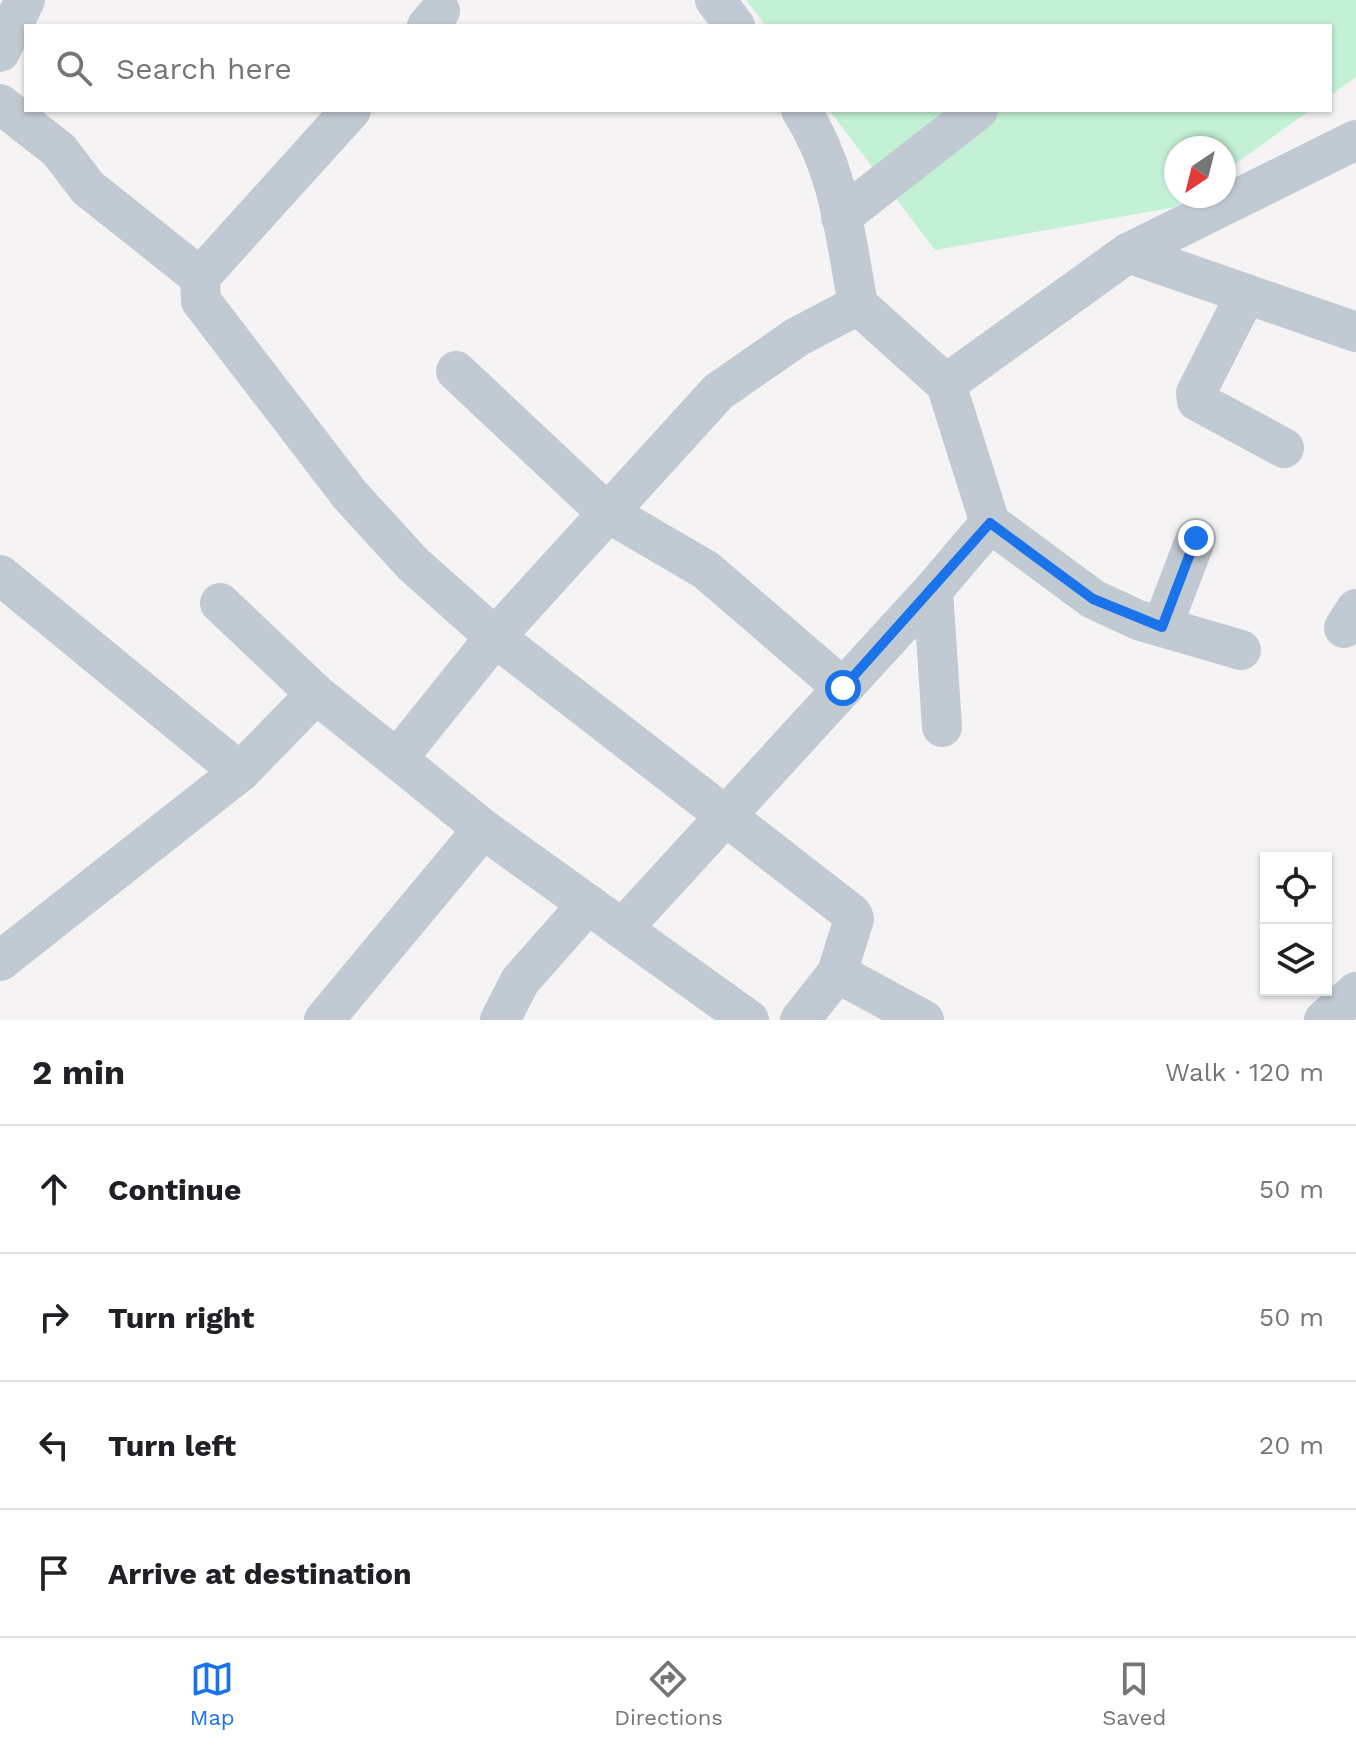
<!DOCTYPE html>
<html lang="en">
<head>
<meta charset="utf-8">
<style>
	body { margin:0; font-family:"Work Sans",sans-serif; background:#f2f2f2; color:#202124 }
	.controls { position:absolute; right:24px; bottom:24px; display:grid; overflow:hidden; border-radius:0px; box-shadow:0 2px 6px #0004 }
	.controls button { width:72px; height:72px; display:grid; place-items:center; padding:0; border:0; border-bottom:2px solid #e0e0e0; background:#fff; color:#202124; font:40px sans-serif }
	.compass { position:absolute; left:1164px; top:136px; width:72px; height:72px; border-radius:50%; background:#fff; box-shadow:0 2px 6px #0004; rotate:215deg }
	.stop { position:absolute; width:24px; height:24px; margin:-18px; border:6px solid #1a73e8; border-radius:50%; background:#fff }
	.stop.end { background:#1a73e8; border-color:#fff; box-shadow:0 2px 8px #0008 }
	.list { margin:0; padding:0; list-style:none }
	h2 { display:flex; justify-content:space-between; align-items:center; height:104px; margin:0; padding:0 32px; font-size:34px }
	h2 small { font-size:26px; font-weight:400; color:#757577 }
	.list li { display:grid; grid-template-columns:52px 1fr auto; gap:24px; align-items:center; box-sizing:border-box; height:128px; padding:0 32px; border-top:2px solid #e0e0e0 }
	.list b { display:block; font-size:30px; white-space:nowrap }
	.list em { font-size:26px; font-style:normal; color:#757577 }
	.icon { flex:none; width:44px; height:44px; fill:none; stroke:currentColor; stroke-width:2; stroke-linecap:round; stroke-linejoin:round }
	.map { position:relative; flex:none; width:1356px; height:1020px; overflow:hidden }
	.search { position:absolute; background:#fff; box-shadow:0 2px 6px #0004; left:24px; right:24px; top:24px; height:88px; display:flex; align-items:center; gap:20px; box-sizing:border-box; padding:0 28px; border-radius:0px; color:#757577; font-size:30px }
	.sheet { height:616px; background:#fff }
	nav { display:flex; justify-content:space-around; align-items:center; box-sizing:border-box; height:112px; border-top:2px solid #e0e0e0; background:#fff; font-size:22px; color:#757577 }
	nav a { display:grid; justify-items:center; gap:4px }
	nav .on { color:#1a73e8 }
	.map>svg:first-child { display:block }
	.green { fill:#c3f1d5 }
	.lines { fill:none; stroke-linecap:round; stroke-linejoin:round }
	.minor { stroke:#c1cad2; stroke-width:40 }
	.route { stroke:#1a73e8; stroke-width:10 }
</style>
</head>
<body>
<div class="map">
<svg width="1356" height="1020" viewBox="0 0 1356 1020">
	<rect width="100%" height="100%" fill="#f5f3f3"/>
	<!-- green -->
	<g class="green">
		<polygon points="746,0 1356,0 1356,77 1330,96 1330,26 766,26"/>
		<polygon points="829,110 1310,110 1224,172 1224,148 1176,148 1176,196 1191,196 1176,207 935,250"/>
	</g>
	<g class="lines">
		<!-- minor -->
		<g class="minor">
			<polyline points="715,0 735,26"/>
			<polyline points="427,26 440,11"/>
			<polyline points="0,52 25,0"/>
			<polyline points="0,104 59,150 88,188 200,277"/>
			<polyline points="351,110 200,277 201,301 350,495 413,564 495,637 852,914 854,919 837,973"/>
			<path d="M801,110C840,171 845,235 858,305"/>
			<polyline points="841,217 978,110"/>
			<polyline points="1128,253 1356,332"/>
			<polyline points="1246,294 1196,393 1197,401 1284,448"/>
			<polyline points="456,371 605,511 706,570 843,688"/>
			<polyline points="990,523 1093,599 1138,620 1241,650"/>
			<polyline points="0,575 240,772"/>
			<polyline points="933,590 942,727"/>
			<polyline points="220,603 316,694"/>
			<polyline points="1162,627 1196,538"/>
			<polyline points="1344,628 1356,609"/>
			<polyline points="483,829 749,1020"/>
			<polyline points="622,929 933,590 990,523 946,384"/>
			<polyline points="0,961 240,772 316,694 397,759"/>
			<polyline points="324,1020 483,829 397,759 495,637 718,392 797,337 858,305 946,384 1128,253 1356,140"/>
			<polyline points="500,1020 520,981 588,904"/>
			<polyline points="800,1020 837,973 924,1020"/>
			<polyline points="1324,1020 1356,992"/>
		</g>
	</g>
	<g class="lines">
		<!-- route -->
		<polyline class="route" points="843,688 990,523 1093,599 1162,627 1196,538"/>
	</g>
</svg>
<div class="controls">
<button><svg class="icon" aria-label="locate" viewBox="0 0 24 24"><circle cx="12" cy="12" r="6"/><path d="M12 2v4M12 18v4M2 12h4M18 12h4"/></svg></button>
<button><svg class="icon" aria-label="layers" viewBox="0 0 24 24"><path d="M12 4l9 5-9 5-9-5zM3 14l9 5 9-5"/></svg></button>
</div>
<svg class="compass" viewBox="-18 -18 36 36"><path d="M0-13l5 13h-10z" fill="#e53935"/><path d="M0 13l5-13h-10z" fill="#757577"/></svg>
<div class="stop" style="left:843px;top:688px"></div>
<div class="stop end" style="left:1196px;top:538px"></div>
<div class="search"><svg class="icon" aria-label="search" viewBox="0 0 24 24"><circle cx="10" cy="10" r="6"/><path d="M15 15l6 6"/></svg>Search here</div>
</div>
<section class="sheet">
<h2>2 min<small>Walk · 120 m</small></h2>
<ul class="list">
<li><svg class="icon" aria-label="ahead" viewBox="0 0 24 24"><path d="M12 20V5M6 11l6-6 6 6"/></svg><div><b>Continue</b></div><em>50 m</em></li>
<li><svg class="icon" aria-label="right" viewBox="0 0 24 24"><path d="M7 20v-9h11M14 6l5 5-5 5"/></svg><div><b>Turn right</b></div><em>50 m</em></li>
<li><svg class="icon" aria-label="left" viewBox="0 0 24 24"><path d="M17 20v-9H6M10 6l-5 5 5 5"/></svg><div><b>Turn left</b></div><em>20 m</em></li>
<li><svg class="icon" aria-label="arrive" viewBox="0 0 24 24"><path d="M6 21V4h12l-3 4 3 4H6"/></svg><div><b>Arrive at destination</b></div></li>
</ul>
</section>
<nav>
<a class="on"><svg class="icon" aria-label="map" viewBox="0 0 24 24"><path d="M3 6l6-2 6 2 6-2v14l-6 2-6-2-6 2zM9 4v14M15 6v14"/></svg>Map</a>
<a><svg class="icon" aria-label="directions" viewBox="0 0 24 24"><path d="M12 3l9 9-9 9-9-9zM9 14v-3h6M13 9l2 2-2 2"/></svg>Directions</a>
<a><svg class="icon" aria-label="saved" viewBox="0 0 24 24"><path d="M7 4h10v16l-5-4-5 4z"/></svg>Saved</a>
</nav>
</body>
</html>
